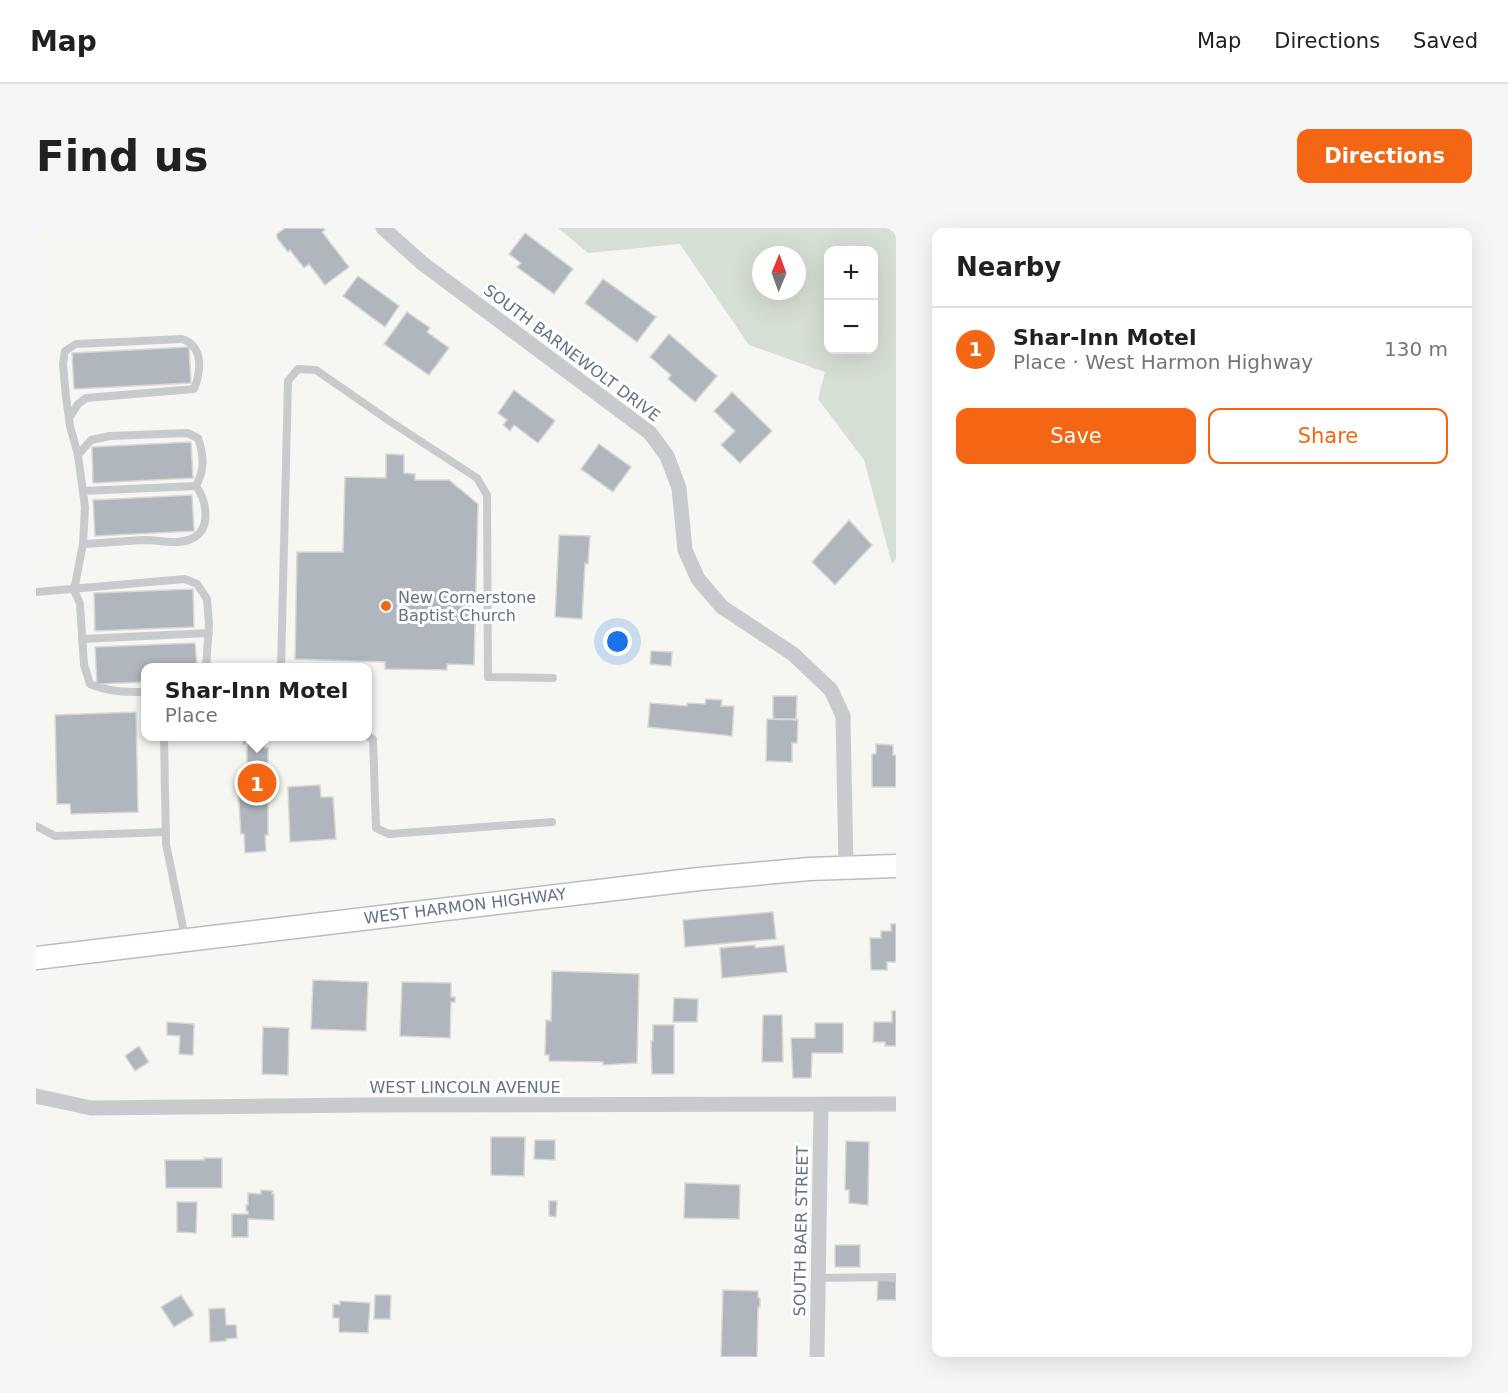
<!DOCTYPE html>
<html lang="en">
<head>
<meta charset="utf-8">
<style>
	body { margin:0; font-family:"DejaVu Sans",sans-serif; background:#f6f6f6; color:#202124 }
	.controls { position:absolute; right:18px; top:18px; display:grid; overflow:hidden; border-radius:12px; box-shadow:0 6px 24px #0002 }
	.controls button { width:54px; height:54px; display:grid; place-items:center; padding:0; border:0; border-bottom:2px solid #e0e0e0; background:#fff; color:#202124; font:30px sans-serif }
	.compass { position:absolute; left:716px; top:18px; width:54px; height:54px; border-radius:50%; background:#fff; box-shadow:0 6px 24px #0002; rotate:1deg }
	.you { position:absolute; left:582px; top:414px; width:21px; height:21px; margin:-15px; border:4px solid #fff; border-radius:50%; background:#1a73e8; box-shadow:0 0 0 9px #1a73e833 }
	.badge { display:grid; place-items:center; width:39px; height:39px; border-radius:50%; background:#f56614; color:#fff; font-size:20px; font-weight:700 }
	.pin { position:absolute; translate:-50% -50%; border:3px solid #fff; box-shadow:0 2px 6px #0006 }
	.popup { position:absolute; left:105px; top:435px; width:231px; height:78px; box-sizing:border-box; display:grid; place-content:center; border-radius:12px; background:#fff; filter:drop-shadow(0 2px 4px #0005); font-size:20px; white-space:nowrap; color:#757577 }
	.popup b { font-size:22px; color:#202124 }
	.popup::after { content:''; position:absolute; left:50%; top:100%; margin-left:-12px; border:12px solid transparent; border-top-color:#fff }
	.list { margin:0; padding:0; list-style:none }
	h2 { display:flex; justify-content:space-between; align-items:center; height:78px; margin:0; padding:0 24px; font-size:26px }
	h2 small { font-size:20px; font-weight:400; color:#757577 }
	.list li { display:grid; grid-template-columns:39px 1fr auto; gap:18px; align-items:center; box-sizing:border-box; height:84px; padding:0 24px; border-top:2px solid #e0e0e0 }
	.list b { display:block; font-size:22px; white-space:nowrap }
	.list p { margin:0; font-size:20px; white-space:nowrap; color:#757577 }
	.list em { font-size:20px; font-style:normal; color:#757577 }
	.actions { display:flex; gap:12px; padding:18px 24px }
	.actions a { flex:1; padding:14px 0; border:2px solid #f56614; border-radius:12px; text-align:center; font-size:21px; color:#f56614 }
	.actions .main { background:#f56614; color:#fff }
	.map { position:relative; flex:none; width:860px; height:1129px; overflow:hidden; border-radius:12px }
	header { display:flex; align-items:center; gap:36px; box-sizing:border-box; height:84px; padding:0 30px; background:#fff; border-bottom:2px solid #e0e0e0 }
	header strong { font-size:28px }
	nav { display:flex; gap:33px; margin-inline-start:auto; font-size:21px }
	.intro { display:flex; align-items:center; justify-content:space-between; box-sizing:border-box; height:144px; padding:0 36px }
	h1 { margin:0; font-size:42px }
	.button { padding:15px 27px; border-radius:12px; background:#f56614; color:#fff; font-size:21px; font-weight:700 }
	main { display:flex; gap:36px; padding:0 36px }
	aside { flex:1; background:#fff; border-radius:12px; box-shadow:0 6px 24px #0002 }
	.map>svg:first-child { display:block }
	.green { fill:#d6dfd3; fill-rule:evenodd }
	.building { fill:#b0b6bd; stroke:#d7d8d5; stroke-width:1.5 }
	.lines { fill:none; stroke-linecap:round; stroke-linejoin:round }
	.secondary-casing { stroke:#b9bdc3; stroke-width:25 }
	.lane { stroke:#c8cbce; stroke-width:8 }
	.street { stroke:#c8cbce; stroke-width:15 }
	.secondary { stroke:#fff; stroke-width:22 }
	.poi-dot { fill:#f56614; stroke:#fff; stroke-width:2 }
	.labels { text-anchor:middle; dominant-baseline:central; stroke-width:6; stroke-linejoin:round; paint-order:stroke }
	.street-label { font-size:16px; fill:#627287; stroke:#fff }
	.poi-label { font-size:16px; fill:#627287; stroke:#fff; text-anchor:start }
</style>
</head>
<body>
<header>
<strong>Map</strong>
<nav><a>Map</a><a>Directions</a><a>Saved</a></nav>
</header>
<div class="intro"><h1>Find us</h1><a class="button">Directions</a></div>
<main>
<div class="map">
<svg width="860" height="1129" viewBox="0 0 860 1129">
	<rect width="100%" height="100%" fill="#f6f7f2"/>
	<!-- green -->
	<path class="green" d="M522,0H860V331L856,336L828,232L782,171L789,144L713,117L644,16L552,25ZM792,22H838V122H792ZM725,27H761V63H725Z"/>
	<!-- building -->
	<g class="building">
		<polygon points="249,0 287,0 289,2 286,4 313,39 289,57 273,36 268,40 254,22 252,24 241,10 241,6"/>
		<polygon points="489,5 537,41 518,66 481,39 485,35 473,26"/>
		<polygon points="322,48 363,78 349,99 307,68"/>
		<polygon points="567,51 620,89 601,114 549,75"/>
		<polygon points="371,84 394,100 391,104 413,120 393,147 348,116"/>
		<polygon points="633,106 681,148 659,174 632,151 635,147 614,129"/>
		<polygon points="153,119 155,155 38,161 36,125"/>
		<polygon points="478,162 519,193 502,215 478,197 474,203 467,197 471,192 462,185"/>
		<polygon points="696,164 736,203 704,235 685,217 699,203 678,183"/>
		<polygon points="155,214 157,250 57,255 56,219"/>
		<polygon points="563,216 595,239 577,264 545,241"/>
		<polygon points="350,226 368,227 368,245 379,246 379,252 413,252 442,276 438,437 411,436 411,442 349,441 349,434 259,431 261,324 307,324 309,249 350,250"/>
		<polygon points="156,267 158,303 59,308 57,272"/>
		<polygon points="813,292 836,317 799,357 776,334"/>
		<polygon points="523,307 554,308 552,336 549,335 546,391 519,389"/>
		<polygon points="157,361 158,399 59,403 58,365"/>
		<polygon points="159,415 161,440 110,440 110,454 61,456 59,419"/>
		<polygon points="615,423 636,424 635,438 614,436"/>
		<polygon points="737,468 761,468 760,491 737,491"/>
		<polygon points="670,471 686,472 685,478 698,478 696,508 612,499 614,475 651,478 651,475 669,476"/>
		<polygon points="100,484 102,584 35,586 34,576 21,576 19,487"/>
		<polygon points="731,491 762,492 761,515 756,515 756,534 730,533"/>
		<polygon points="208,508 229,508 229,520 232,520 232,607 229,607 230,623 209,625 208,606 205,606 202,559 211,558 211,516 207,516"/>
		<polygon points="840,516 857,517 857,527 860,527 860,559 836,559 836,526 840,526"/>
		<polygon points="284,557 285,569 297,569 300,611 254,614 252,559"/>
		<polygon points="737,684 740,711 649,719 647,692"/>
		<polygon points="855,696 860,696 860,734 851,734 851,742 835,742 834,710 845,710 845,703 855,703"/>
		<polygon points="719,717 719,720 748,717 751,744 686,750 684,720"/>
		<polygon points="516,743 603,746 601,835 567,837 567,834 513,833 513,827 509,827 510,792 515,793"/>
		<polygon points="277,752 332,754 330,803 275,801"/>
		<polygon points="366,754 415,755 415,769 419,769 419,774 415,774 414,810 364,808"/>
		<polygon points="638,770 662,771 661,794 637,794"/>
		<polygon points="856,783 860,783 860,818 849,818 849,814 837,814 838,794 856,794"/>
		<polygon points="727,787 746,787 747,834 726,834"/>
		<polygon points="131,794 158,796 157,827 143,826 144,808 131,807"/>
		<polygon points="779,795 807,795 807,825 776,825 775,850 757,850 755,810 779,810"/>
		<polygon points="617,797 638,797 638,846 616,846 615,813 617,813"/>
		<polygon points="227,799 253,800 252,847 226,846"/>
		<polygon points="103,818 113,834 99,843 89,828"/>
		<polygon points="455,909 489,909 488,948 455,947"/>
		<polygon points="499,912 519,912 519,932 498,931"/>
		<polygon points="810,913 833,914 832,977 813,975 813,962 809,962"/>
		<polygon points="168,930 186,930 186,960 130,960 129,932 168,932"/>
		<polygon points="649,955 704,957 703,991 648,990"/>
		<polygon points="225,962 237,963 236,966 238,966 238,992 212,991 212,1009 196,1009 196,986 212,986 212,983 210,983 210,977 212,977 212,965 225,966"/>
		<polygon points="513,973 521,973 520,989 513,988"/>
		<polygon points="141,974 161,974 160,1005 141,1004"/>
		<rect x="799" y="1017" width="25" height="22"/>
		<polygon points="842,1052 860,1053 860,1072 841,1072"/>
		<polygon points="687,1062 722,1063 722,1070 724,1070 724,1079 722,1079 721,1129 685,1129"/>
		<polygon points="145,1067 158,1087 138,1099 125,1079"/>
		<polygon points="339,1067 355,1067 354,1091 338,1091"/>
		<polygon points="304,1073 334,1075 332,1105 303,1104 303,1090 297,1090 297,1076 304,1077"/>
		<polygon points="189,1080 190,1097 200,1097 201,1110 190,1111 190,1113 174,1114 173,1081"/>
	</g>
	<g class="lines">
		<defs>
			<polyline id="secondary" points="0,730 663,651 773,641 860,638"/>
		</defs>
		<!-- secondary casing -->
		<use href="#secondary" class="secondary-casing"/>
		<!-- lane -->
		<g class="lane">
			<path d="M33,190L42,176L50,170L158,161C165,144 168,118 146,111L40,116L29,123L27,136L30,169L34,198L42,227L49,279L47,316L38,362L44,376L48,437L54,456C73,464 89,464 110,464"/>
			<path d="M42,227L55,212L74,208L151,205L162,210C168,228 169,241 160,258L47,263"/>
			<path d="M47,316C68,315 88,313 109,312C123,312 142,317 155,311C176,302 171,273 160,258"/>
			<polyline points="0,364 149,351 161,356 171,371 173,396 170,440"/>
			<polyline points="46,411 173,405"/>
			<polyline points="245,440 252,153 262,141 280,142 355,194 441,250 451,267 452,449 517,450"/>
			<polyline points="128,508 130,616 149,709"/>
			<polyline points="332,508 337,511 340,600 353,606 516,594"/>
			<polyline points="0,598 19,608 130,604"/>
			<polyline points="782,1050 860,1049"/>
		</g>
		<!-- street -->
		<g class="street">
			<polyline points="347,0 386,35 614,205 631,228 643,260 649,322 662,351 686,379 757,426 795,462 807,488 810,639"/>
			<polyline points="0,868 55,880 326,877 860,876"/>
			<polyline points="781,1129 785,877"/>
		</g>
		<!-- secondary -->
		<use href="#secondary" class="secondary"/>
	</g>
	<!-- markers -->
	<circle class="poi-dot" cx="350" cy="378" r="6"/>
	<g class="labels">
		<!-- street labels -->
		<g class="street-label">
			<text transform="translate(536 125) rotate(37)">SOUTH BARNEWOLT DRIVE</text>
			<text transform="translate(429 678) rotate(-7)">WEST HARMON HIGHWAY</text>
			<text x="429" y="859">WEST LINCOLN AVENUE</text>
			<text transform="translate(765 1003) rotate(-89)">SOUTH BAER STREET</text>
		</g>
		<!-- poi labels -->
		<g class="poi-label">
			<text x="362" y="369">New Cornerstone<tspan x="362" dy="18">Baptist Church</tspan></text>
		</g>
	</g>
</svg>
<div class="controls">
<button>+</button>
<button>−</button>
</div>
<svg class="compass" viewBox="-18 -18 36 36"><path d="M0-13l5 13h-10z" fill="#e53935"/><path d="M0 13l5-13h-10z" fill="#757577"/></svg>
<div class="you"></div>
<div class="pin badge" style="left:221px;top:555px">1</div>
<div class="popup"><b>Shar-Inn Motel</b>Place</div>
</div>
<aside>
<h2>Nearby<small></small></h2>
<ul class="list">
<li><span class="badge">1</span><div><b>Shar-Inn Motel</b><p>Place · West Harmon Highway</p></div><em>130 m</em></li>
</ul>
<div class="actions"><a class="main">Save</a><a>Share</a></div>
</aside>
</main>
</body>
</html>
